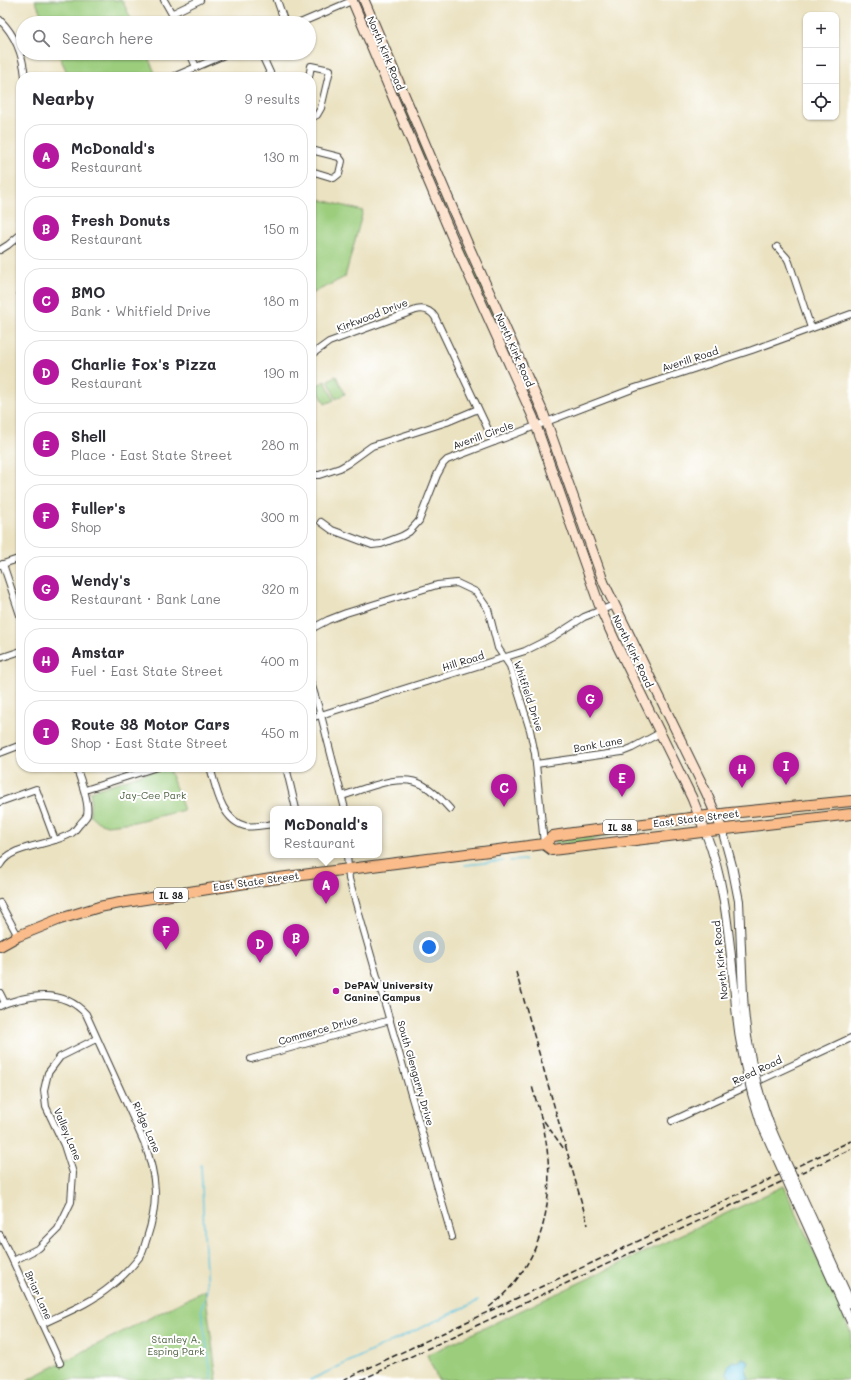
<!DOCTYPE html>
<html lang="en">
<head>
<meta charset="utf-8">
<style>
	body { margin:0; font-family:Mali,sans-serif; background:#f7f7f7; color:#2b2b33 }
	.controls { position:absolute; right:12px; top:12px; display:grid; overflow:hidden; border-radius:8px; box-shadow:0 1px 3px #0004 }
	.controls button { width:36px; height:36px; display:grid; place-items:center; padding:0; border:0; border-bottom:1px solid #e1e1e2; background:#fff; color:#2b2b33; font:20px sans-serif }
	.you { position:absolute; left:429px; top:947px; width:14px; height:14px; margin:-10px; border:3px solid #fff; border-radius:50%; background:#1a73e8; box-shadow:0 0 0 6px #1a73e833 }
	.badge { display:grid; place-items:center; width:26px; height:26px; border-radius:50%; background:#b5179e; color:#fff; font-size:13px; font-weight:700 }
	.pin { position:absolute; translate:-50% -33px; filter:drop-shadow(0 1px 2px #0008) }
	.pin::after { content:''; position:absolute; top:21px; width:14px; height:12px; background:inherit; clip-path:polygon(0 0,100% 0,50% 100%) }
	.popup { position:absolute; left:270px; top:806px; width:112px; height:52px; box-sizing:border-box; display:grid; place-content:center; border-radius:8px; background:#fff; filter:drop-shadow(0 1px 3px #0005); font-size:13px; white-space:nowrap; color:#7c7c81 }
	.popup b { font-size:15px; color:#2b2b33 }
	.popup::after { content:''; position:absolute; left:50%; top:100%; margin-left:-8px; border:8px solid transparent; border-top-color:#fff }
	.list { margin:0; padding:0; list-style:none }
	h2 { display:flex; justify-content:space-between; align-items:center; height:52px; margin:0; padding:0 16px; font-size:17px }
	h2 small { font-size:13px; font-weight:400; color:#7c7c81 }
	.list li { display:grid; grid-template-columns:26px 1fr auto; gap:12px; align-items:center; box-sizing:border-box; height:64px; margin:0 8px 8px; padding:0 8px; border:1px solid #e1e1e2; border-radius:16px }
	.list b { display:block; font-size:15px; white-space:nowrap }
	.list p { margin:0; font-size:13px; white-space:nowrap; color:#7c7c81 }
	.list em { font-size:13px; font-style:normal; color:#7c7c81 }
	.icon { flex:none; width:22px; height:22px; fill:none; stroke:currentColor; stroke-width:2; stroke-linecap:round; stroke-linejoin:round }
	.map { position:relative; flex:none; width:851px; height:1380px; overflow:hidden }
	.search { position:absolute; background:#fff; box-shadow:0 1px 3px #0004; left:16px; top:16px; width:300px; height:44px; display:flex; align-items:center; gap:10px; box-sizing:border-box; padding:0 14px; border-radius:22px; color:#7c7c81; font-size:15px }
	.panel { position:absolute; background:#fff; box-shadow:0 1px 3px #0004; left:16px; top:72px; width:300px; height:700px; border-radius:16px }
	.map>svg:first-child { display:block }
	.green { fill:#9bcd7d; stroke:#5c744c }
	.water { fill:#61c5df; stroke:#3e707e }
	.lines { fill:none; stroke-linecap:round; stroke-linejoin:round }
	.stream { stroke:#61c5df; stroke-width:1.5 }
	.minor-casing { stroke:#3b3a35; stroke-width:8 }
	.tertiary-casing { stroke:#3b3a35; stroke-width:10 }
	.secondary-casing { stroke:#3b3a35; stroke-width:11 }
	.primary-casing { stroke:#3b3a35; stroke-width:12 }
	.minor { stroke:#fff; stroke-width:6 }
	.tertiary { stroke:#fff; stroke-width:8 }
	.secondary { stroke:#fde4d0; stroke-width:9 }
	.primary { stroke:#f9bc8a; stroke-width:10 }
	.rail { stroke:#1c1c1c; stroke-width:1.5; stroke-dasharray:6 3; stroke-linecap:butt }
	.tertiary-bridge-casing { stroke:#3b3a35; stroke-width:10; stroke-linecap:butt }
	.tertiary-bridge { stroke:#fff; stroke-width:8 }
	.poi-dot { fill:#b5179e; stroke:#fff; stroke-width:1.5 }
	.labels { text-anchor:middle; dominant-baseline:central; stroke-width:4; stroke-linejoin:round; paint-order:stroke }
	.shield { fill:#fff; stroke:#606060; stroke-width:1 }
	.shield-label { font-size:9px; font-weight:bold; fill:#1c1c1c }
	.street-label { font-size:10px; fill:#1c1c1c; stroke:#fff }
	.park-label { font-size:10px; fill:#4f6343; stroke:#fff }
	.poi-label { font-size:10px; font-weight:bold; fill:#1c1c1c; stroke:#fff; text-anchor:start }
</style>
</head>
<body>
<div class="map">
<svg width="851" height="1380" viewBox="0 0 851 1380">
	<rect width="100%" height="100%" fill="#fff"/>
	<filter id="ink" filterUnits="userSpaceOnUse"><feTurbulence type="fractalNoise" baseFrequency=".025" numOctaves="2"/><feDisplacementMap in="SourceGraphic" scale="8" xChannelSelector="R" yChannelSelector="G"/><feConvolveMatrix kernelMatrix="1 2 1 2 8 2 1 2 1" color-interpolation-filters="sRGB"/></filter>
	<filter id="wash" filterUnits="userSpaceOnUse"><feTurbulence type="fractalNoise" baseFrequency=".012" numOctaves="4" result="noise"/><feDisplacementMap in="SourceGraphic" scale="16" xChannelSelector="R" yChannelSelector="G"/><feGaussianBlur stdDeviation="0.9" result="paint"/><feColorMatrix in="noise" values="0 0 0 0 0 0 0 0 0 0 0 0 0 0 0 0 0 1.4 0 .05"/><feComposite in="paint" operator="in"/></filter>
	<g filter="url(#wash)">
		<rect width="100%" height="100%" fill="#ebe2c1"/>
		<!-- green -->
		<g class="green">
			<polygon points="35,0 122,0 133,23 45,23"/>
			<polygon points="58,53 146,53 157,77 69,77"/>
			<polygon points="381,58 406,110 461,240 458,241"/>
			<polygon points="311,197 363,211 345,277 311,294"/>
			<polygon points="463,242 515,360 486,304 459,243"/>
			<polygon points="336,376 345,394 336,399 328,380"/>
			<polygon points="325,381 334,400 325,404 316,386"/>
			<polygon points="164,767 168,767 184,810 134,822 107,825 98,822 90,815 91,791"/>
			<path d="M620,832C604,836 569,849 554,842V839Z"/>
			<polygon points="784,1186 851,1333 851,1380 438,1380 427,1355"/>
			<polygon points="205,1290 217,1380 27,1380"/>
		</g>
		<!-- water -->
		<polygon class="water" points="743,1358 748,1361 749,1363 746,1368 749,1380 731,1380 726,1372 729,1364 733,1361 738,1362"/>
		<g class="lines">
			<!-- stream -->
			<g class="stream">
				<polyline points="510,861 525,860"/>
				<polyline points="465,865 503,861"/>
				<polyline points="201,1165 207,1294 201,1308 212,1380"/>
				<polyline points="310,1380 478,1301"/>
			</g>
		</g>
	</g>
	<g filter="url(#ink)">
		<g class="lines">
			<defs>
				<g id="minor">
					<polyline points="164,0 177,23"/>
					<polyline points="277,0 285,23"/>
					<polyline points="173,13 200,0"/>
					<path d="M0,20C16,36 23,55 25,77"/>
					<polyline points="300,23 354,0"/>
					<polyline points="190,53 196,67"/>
					<polyline points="261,53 272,77"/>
					<polyline points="173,77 229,53"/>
					<polyline points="309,77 311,66 330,70 321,108 317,115 311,118"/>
					<polyline points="311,150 339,157 342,161 339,174 334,178 311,171"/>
					<polyline points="777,247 787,258 789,262 811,328"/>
					<polyline points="0,250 8,245 21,234"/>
					<polyline points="21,290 20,291 21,295"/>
					<path d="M311,355L329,342L416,310C424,308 430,310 435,317L494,442"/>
					<polyline points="311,475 319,475 340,468 347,464 372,446 447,422 478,409"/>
					<polyline points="321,522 332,530 372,545 381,544 402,536 409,532 419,521 437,475 443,464 447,460 635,388 752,350 851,314"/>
					<polyline points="3,564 21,618"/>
					<polyline points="0,565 21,558"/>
					<polyline points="311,629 328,620 346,613 437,585 457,583 476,592 488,609 498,648 510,666 530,730 535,754 544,844"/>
					<polyline points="0,658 21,651"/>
					<polyline points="311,683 321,715 345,809"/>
					<polyline points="311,718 525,651 553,637 584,617 614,605"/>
					<polyline points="0,753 21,745"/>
					<polyline points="536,764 622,752 632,748 660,733"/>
					<path d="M210,767C216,787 221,820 245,826C254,828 264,825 273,824"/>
					<polyline points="286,767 296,809"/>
					<polyline points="85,790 157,767"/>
					<path d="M342,796C365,789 400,772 423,785C434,791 442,800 450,809"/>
					<polyline points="0,802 36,789 55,840"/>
					<polyline points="347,855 349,879 452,1237"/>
					<path d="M0,865C11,844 52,846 72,833C75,831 77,827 80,824C82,821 86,818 87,815C90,803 80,778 76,767"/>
					<polyline points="0,903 18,936"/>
					<polyline points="0,993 5,1003"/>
					<path d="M0,1006C7,1002 14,1001 21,999C45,993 69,995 86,1014L144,1142C157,1177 159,1202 147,1238C145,1243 144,1250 141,1255C133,1266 122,1277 111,1286C91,1303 65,1313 42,1324"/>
					<polyline points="251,1059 390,1020"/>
					<polyline points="672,1121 851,1038"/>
					<polyline points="0,1235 13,1261 60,1363"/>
					<polyline points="13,1261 39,1248 58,1229 71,1202 73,1173 64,1145 46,1107 44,1090 48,1073 60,1057 96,1039"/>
				</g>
				<g id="tertiary">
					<polyline points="722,829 732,866 739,901 743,995"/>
					<path d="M705,831C726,883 729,940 735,995"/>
				</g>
				<g id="secondary">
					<polyline points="352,0 455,244 533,417 601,610 616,643 692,798 705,831"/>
					<polyline points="364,0 466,240 543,412 604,583 706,792 722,829"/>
				</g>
				<g id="primary">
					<polyline points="544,844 552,850 851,814"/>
					<polyline points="0,946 18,936 60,919 99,907 120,903 271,879 544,844 553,836 573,833 730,813 851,801"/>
				</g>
			</defs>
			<!-- minor casing -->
			<use href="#minor" class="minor-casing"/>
			<!-- tertiary casing -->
			<use href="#tertiary" class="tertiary-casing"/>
			<!-- secondary casing -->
			<use href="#secondary" class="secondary-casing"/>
			<!-- primary casing -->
			<use href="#primary" class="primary-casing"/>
			<!-- minor -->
			<use href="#minor" class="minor"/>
			<!-- tertiary -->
			<use href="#tertiary" class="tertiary"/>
			<!-- secondary -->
			<use href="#secondary" class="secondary"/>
			<!-- primary -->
			<use href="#primary" class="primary"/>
			<!-- rail -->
			<g class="rail">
				<polyline points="516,972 588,1225"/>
				<polyline points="544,1121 564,1149"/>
				<path d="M489,1307C545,1264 557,1196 544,1130C541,1115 536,1101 532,1086"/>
				<polyline points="343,1380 851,1141"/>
				<polyline points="361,1380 851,1149"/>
			</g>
			<defs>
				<g id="tertiary-bridge">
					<path d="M735,995C738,1040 747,1081 761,1123L851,1322"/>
					<path d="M743,995C745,1039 754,1082 769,1123C778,1146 789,1168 799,1190C816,1228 834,1266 851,1304"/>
				</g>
			</defs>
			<!-- tertiary-bridge casing -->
			<use href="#tertiary-bridge" class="tertiary-bridge-casing"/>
			<!-- tertiary-bridge -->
			<use href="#tertiary-bridge" class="tertiary-bridge"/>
		</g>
	</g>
	<!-- markers -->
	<circle class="poi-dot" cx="336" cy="991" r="4"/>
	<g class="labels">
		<!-- shield labels -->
		<g class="shield">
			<rect x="603" y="820" width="34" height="14" rx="3"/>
			<rect x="154" y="888" width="34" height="14" rx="3"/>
		</g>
		<g class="shield-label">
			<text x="620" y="827">IL 38</text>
			<text x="171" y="895">IL 38</text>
		</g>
		<!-- street labels -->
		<g class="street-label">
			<text transform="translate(386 53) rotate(67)">North Kirk Road</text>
			<text transform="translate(372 315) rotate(-21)">Kirkwood Drive</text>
			<text transform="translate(515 350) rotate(66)">North Kirk Road</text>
			<text transform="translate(690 359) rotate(-18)">Averill Road</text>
			<text transform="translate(483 435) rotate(-20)">Averill Circle</text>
			<text transform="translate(633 651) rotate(64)">North Kirk Road</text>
			<text transform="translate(463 661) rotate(-17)">Hill Road</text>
			<text transform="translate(529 696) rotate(72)">Whitfield Drive</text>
			<text transform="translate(598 744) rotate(-10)">Bank Lane</text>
			<text transform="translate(696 818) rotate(-7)">East State Street</text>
			<text transform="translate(256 881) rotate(-8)">East State Street</text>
			<text transform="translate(720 960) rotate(-96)">North Kirk Road</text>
			<text transform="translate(318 1030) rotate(-16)">Commerce Drive</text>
			<text transform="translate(757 1070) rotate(-25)">Reed Road</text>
			<text transform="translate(416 1073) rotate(74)">South Glengarry Drive</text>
			<text transform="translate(147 1127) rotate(66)">Ridge Lane</text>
			<text transform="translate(68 1134) rotate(67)">Valley Lane</text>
			<text transform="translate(39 1295) rotate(66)">Briar Lane</text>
		</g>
		<!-- park labels -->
		<g class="park-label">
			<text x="153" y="795">Jay-Cee Park</text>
			<text x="176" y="1339">Stanley A.<tspan x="176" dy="12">Esping Park</tspan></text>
		</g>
		<!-- poi labels -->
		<g class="poi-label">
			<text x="344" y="985">DePAW University<tspan x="344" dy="12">Canine Campus</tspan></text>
		</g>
	</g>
</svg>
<div class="controls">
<button>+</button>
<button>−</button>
<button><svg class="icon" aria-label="locate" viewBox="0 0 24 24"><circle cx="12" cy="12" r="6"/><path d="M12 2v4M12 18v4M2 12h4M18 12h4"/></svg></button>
</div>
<div class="you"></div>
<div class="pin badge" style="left:326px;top:904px">A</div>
<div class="popup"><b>McDonald's</b>Restaurant</div>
<div class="pin badge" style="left:296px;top:957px">B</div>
<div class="pin badge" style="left:504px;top:807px">C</div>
<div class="pin badge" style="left:260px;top:963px">D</div>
<div class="pin badge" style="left:622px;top:797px">E</div>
<div class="pin badge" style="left:166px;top:950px">F</div>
<div class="pin badge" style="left:590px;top:718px">G</div>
<div class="pin badge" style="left:742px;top:788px">H</div>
<div class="pin badge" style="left:786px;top:785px">I</div>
<div class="search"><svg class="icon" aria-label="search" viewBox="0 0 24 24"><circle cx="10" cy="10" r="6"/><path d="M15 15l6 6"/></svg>Search here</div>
<section class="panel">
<h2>Nearby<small>9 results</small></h2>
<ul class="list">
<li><span class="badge">A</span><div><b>McDonald's</b><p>Restaurant</p></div><em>130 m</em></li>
<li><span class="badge">B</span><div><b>Fresh Donuts</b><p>Restaurant</p></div><em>150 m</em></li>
<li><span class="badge">C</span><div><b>BMO</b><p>Bank · Whitfield Drive</p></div><em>180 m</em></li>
<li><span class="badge">D</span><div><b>Charlie Fox's Pizza</b><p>Restaurant</p></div><em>190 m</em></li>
<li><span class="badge">E</span><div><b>Shell</b><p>Place · East State Street</p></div><em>280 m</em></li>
<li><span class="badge">F</span><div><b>Fuller's</b><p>Shop</p></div><em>300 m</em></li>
<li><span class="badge">G</span><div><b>Wendy's</b><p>Restaurant · Bank Lane</p></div><em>320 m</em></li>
<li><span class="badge">H</span><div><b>Amstar</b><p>Fuel · East State Street</p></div><em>400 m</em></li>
<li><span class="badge">I</span><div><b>Route 38 Motor Cars</b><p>Shop · East State Street</p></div><em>450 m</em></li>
</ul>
</section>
</div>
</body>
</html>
